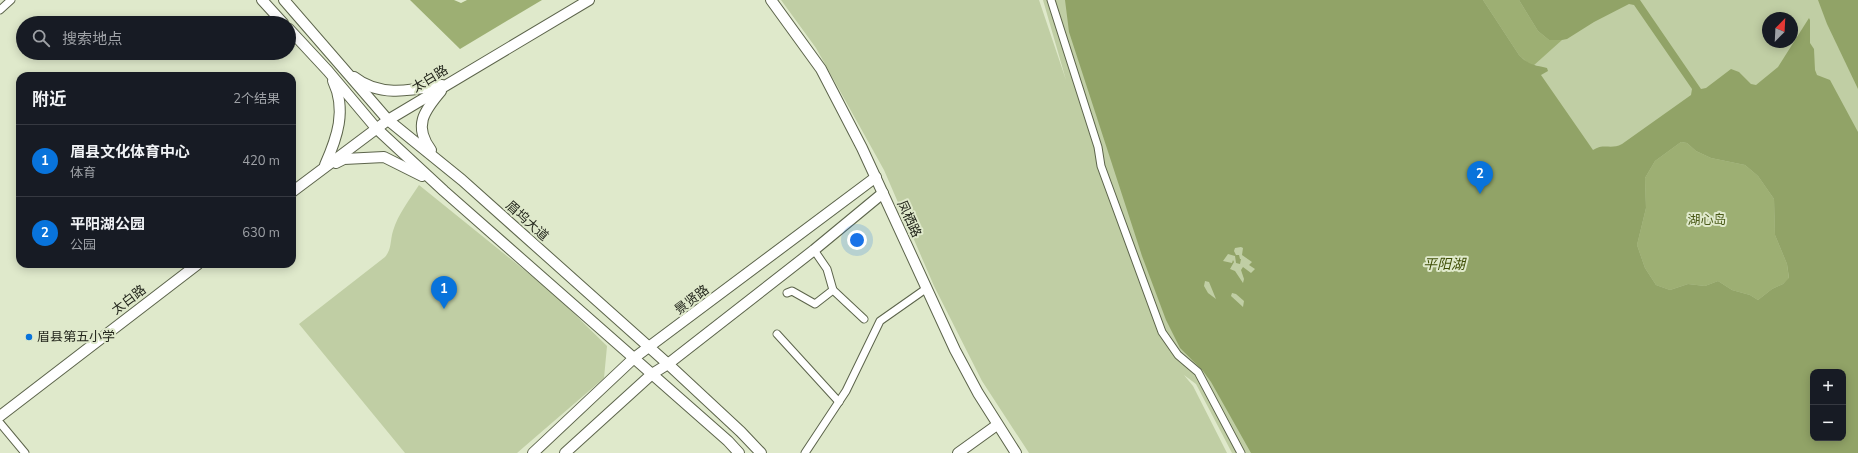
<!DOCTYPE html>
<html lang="zh">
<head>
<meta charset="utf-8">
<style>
	body { margin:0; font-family:"Nunito Sans","Noto Sans SC",sans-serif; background:#20242c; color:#f1f3f6 }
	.controls { position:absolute; right:12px; bottom:12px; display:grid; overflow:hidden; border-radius:8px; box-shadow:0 2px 10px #0003 }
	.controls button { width:36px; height:36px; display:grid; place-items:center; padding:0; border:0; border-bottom:1px solid #363941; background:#171b24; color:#f1f3f6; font:20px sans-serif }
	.compass { position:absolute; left:1762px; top:12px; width:36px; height:36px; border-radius:50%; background:#171b24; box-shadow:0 2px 10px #0003; rotate:24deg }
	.you { position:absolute; left:857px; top:240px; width:14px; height:14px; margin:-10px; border:3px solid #fff; border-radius:50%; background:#1a73e8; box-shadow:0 0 0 6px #1a73e833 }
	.badge { display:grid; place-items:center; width:26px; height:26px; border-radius:50%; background:#0873db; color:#fff; font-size:13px; font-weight:700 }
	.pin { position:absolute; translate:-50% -33px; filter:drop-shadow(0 1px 2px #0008) }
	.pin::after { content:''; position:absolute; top:21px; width:14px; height:12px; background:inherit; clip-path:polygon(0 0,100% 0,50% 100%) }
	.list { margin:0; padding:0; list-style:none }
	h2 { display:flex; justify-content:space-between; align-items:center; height:52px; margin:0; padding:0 16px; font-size:17px }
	h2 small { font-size:13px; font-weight:400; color:#9ea1a6 }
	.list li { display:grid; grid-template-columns:26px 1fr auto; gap:12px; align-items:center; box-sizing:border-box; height:72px; padding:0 16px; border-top:1px solid #363941 }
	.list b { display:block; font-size:15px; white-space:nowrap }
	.list p { margin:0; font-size:13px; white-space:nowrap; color:#9ea1a6 }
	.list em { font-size:13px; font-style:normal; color:#9ea1a6 }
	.icon { flex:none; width:22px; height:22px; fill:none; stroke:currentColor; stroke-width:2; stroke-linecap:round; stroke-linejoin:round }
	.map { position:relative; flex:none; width:1858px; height:453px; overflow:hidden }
	.search { position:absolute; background:#171b24; box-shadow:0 2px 10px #0003; left:16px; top:16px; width:280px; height:44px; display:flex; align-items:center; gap:10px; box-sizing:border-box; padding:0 14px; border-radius:22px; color:#9ea1a6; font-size:15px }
	.panel { position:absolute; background:#171b24; box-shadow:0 2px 10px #0003; left:16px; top:72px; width:280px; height:196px; border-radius:12px }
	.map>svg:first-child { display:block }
	.green { fill:#c0cea4; fill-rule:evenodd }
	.forest { fill:#9daf73 }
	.water { fill:#91a367; fill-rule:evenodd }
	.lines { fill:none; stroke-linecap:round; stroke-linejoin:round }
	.street-casing { stroke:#5c644b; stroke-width:9 }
	.secondary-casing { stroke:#5c644b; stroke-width:12 }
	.street { stroke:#fff; stroke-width:7 }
	.secondary { stroke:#fff; stroke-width:10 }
	.poi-dot { fill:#0873db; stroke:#dfe9cb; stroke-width:1.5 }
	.labels { text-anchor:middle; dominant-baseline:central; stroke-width:4; stroke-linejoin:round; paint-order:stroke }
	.street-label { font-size:13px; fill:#23261c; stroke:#dfe9cb }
	.park-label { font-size:13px; fill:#4a5a18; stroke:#dfe9cb }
	.poi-label { font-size:13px; fill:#23261c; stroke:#dfe9cb; text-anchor:start }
	.water-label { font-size:14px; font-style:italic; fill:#3e4d05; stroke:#dfe9cb }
</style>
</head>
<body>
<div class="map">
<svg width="1858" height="453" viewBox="0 0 1858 453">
	<rect width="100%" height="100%" fill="#dfe9cb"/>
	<!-- green -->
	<g class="green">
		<path d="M781,0H1039L1066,80L1043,0H1858V453H1232L1196,384L1184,375L1193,386L1227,453H1029L982,381L934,286L884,170L816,48ZM1768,18H1792V42H1768ZM1813,372H1843V438H1813Z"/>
		<path d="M419,185L554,294L607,346L604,378L517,453H405L299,324L385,257C392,249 390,240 393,231C398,214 410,199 419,185Z"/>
	</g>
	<!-- forest -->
	<g class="forest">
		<polygon points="410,0 454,0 461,3 467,0 542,0 460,49"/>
		<polygon points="1483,0 1519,0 1538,31 1549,40 1562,40 1533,66 1527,62 1519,55"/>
		<polygon points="1681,142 1687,143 1696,151 1711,158 1745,165 1758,176 1774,199 1775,235 1787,264 1789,279 1783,284 1772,289 1758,300 1750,295 1732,290 1718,281 1705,286 1688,284 1670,290 1656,285 1645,268 1637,245 1646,208 1645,178 1655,161"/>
	</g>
	<!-- water -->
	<g class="water">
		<path d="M1065,0H1483L1519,55C1529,65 1533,65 1547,68L1548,71L1541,75L1593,150C1604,143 1611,150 1622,144L1691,95L1692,89L1634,5L1629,4L1594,22L1567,39L1562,40H1549L1538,31L1519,0H1640L1701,89L1706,88L1731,69L1739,72L1751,84L1756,85L1778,67L1809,18L1810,20V43L1814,49L1815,70L1817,75L1830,80L1858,132V453H1251L1211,382L1203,371L1180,348L1166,320L1142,256L1069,32ZM1681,142L1687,143L1696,151L1711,158L1745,165L1758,176L1774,199L1775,235L1787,264L1789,278L1783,284L1772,289L1758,300L1750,295L1732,290L1718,281L1705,286L1688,284L1670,290L1656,285L1645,268L1637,245L1646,208L1645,178L1655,161ZM1241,247L1243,248L1242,255L1252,262L1249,265L1255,269L1251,273L1243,267L1241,270L1244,279L1243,283L1235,271L1230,269L1234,262L1233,260L1232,263L1223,261L1228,254L1235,256L1236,263L1240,264L1241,259H1240L1239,255H1236L1234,251L1235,248ZM1205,281L1209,282L1216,299L1208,293L1204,286ZM1232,293L1236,294L1244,301L1243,307L1231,296ZM1813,372H1843V438H1813Z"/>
		<polygon points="1818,0 1858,0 1858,89 1827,24"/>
	</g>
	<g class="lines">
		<defs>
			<g id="street">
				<polyline points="1051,0 1098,147 1101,166 1162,332 1178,355 1198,372 1241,453"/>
				<polyline points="0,10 11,0"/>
				<polyline points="814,250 827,269 833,290 864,319"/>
				<polyline points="787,293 792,291 815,304 833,290"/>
				<polyline points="777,334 839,402"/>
				<polyline points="0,423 25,453"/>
				<polyline points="805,453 846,391 880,321 927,288"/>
			</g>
			<g id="secondary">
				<polyline points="262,0 283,23"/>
				<polyline points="284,0 388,120 462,180 668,364 741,432 761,453"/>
				<polyline points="771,0 821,69 862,148 955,350 978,393 1016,453"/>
				<polyline points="289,29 328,71 376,128 444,191 728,441 739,453"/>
				<path d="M354,77C380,98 413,90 442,85"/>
				<path d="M431,150C413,126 424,111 441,91"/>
				<polyline points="336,163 344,159 384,157 422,176"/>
				<path d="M325,165C337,138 347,110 333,81"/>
				<polyline points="292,192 388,120 589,0"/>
				<polyline points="0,416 198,264"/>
				<polyline points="533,453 634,358 876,177"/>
				<polyline points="565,453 652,374 668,364 814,250 883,193"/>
				<polyline points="958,453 997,425"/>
			</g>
		</defs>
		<!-- street casing -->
		<use href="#street" class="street-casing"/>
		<!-- secondary casing -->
		<use href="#secondary" class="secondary-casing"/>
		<!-- street -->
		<use href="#street" class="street"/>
		<!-- secondary -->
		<use href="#secondary" class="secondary"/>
	</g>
	<!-- markers -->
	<circle class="poi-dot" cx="29" cy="337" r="4"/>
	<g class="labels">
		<!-- street labels -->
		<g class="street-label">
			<text transform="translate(430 79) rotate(-31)">太白路</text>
			<text transform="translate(909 219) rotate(65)">凤栖路</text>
			<text transform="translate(527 221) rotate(42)">眉坞大道</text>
			<text transform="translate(129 300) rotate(-37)">太白路</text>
			<text transform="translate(692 300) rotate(-37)">景贤路</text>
		</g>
		<!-- park labels -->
		<g class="park-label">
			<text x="1707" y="220">湖心岛</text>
		</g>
		<!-- poi labels -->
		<g class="poi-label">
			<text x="37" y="337">眉县第五小学</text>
		</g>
		<!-- water labels -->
		<g class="water-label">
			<text x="1444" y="264">平阳湖</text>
		</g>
	</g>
</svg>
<div class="controls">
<button>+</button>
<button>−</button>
</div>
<svg class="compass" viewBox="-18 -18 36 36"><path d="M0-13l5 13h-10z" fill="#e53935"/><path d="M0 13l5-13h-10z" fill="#9ea1a6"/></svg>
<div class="you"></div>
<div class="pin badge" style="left:444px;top:309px">1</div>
<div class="pin badge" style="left:1480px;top:194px">2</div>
<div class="search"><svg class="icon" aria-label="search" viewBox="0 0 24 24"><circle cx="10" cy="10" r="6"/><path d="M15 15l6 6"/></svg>搜索地点</div>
<section class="panel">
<h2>附近<small>2个结果</small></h2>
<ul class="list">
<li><span class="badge">1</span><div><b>眉县文化体育中心</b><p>体育</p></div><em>420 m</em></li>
<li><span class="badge">2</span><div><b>平阳湖公园</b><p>公园</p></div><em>630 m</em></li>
</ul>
</section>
</div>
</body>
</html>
